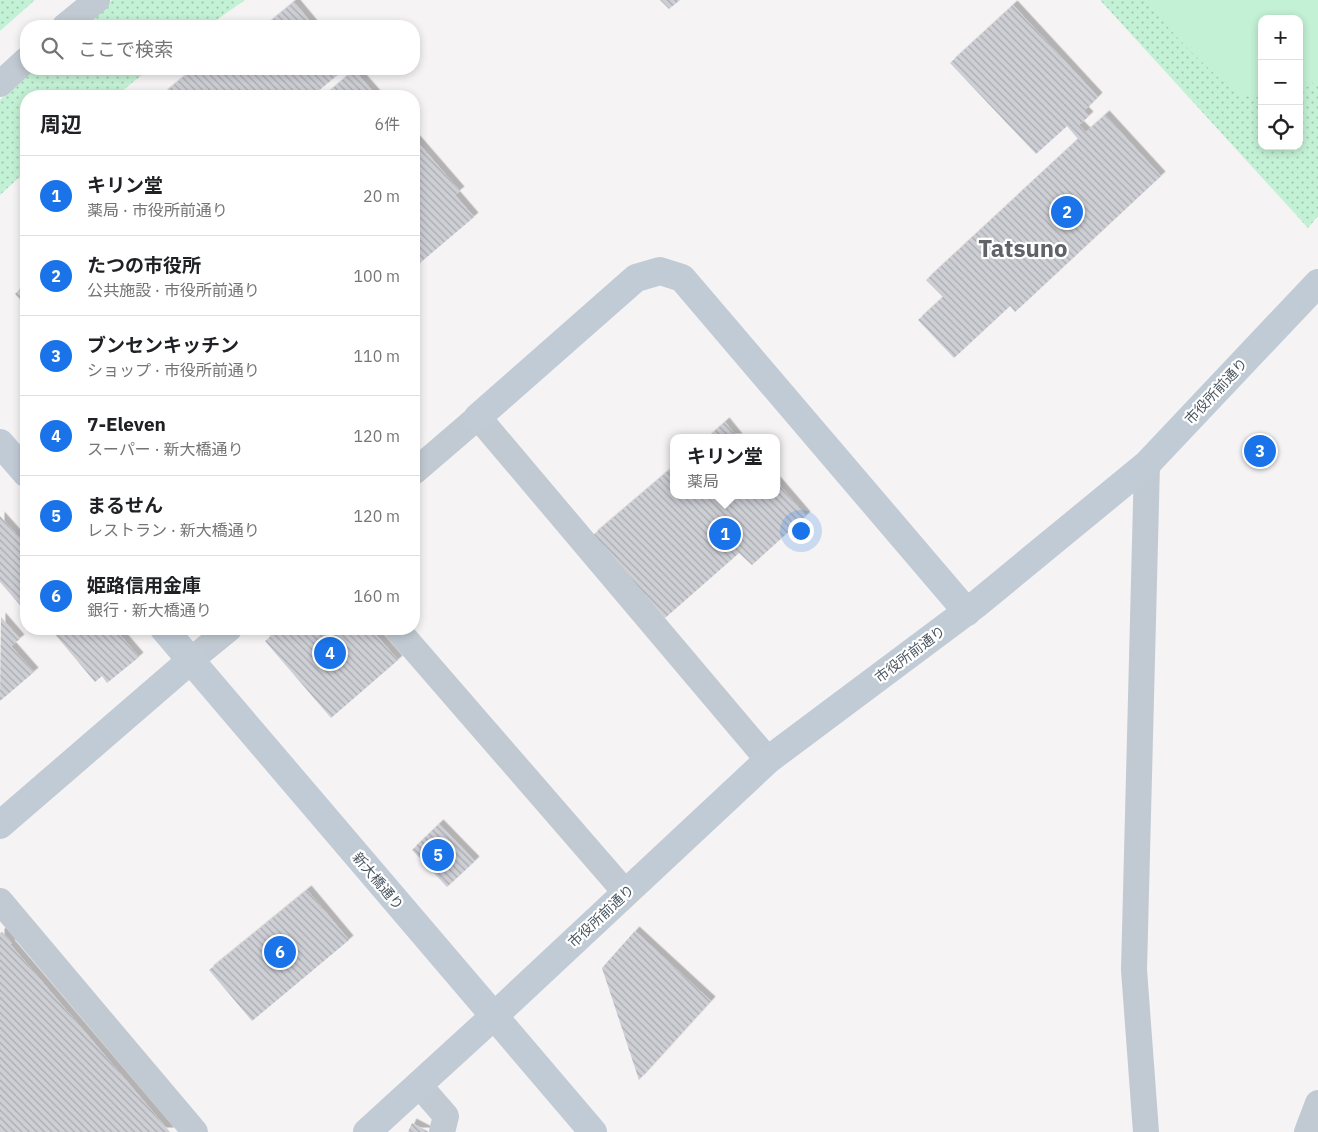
<!DOCTYPE html>
<html lang="ja">
<head>
<meta charset="utf-8">
<style>
	body { margin:0; font-family:"IBM Plex Sans","Noto Sans JP",sans-serif; background:#f2f2f2; color:#202124 }
	.controls { position:absolute; right:15px; top:15px; display:grid; overflow:hidden; border-radius:10px; box-shadow:0 2px 8px #0003 }
	.controls button { width:45px; height:45px; display:grid; place-items:center; padding:0; border:0; border-bottom:1px solid #e0e0e0; background:#fff; color:#202124; font:25px sans-serif }
	.you { position:absolute; left:800px; top:530px; width:18px; height:18px; margin:-12px; border:4px solid #fff; border-radius:50%; background:#1a73e8; box-shadow:0 0 0 8px #1a73e833 }
	.badge { display:grid; place-items:center; width:32px; height:32px; border-radius:50%; background:#1a73e8; color:#fff; font-size:16px; font-weight:700 }
	.pin { position:absolute; translate:-50% -50%; border:2px solid #fff; box-shadow:0 1px 5px #0006 }
	.popup { position:absolute; left:670px; top:434px; width:110px; height:65px; box-sizing:border-box; display:grid; place-content:center; border-radius:10px; background:#fff; filter:drop-shadow(0 1px 4px #0005); font-size:16px; white-space:nowrap; color:#757577 }
	.popup b { font-size:19px; color:#202124 }
	.popup::after { content:''; position:absolute; left:50%; top:100%; margin-left:-10px; border:10px solid transparent; border-top-color:#fff }
	.list { margin:0; padding:0; list-style:none }
	h2 { display:flex; justify-content:space-between; align-items:center; height:65px; margin:0; padding:0 20px; font-size:21px }
	h2 small { font-size:16px; font-weight:400; color:#757577 }
	.list li { display:grid; grid-template-columns:32px 1fr auto; gap:15px; align-items:center; box-sizing:border-box; height:80px; padding:0 20px; border-top:1px solid #e0e0e0 }
	.list b { display:block; font-size:19px; white-space:nowrap }
	.list p { margin:0; font-size:16px; white-space:nowrap; color:#757577 }
	.list em { font-size:16px; font-style:normal; color:#757577 }
	.icon { flex:none; width:28px; height:28px; fill:none; stroke:currentColor; stroke-width:2; stroke-linecap:round; stroke-linejoin:round }
	.map { position:relative; flex:none; width:1318px; height:1132px; overflow:hidden }
	.search { position:absolute; background:#fff; box-shadow:0 2px 8px #0003; left:20px; top:20px; width:400px; height:55px; display:flex; align-items:center; gap:12px; box-sizing:border-box; padding:0 18px; border-radius:20px; color:#757577; font-size:19px }
	.panel { position:absolute; background:#fff; box-shadow:0 2px 8px #0003; left:20px; top:90px; width:400px; height:545px; border-radius:20px }
	.map>svg:first-child { display:block }
	.park { fill:url(#park-dots); fill-rule:evenodd }
	.pitch { fill:#c3f1d5 }
	.building { fill:url(#building-back-hatch); filter:url(#shadow) }
	.lines { fill:none; stroke-linecap:round; stroke-linejoin:round }
	.street { stroke:#c1cad2; stroke-width:26 }
	.secondary { stroke:#c1cbd6; stroke-width:28 }
	.labels { text-anchor:middle; dominant-baseline:central; stroke-width:4.5; stroke-linejoin:round; paint-order:stroke }
	.street-label { font-size:14px; fill:#4a5661; stroke:#fff }
	.town-label { font-size:24px; font-weight:bold; fill:#5f6368; stroke:#fff }
</style>
</head>
<body>
<div class="map">
<svg width="1318" height="1132" viewBox="0 0 1318 1132">
	<defs>
		<pattern id="park-dots" width="8" height="8" patternUnits="userSpaceOnUse" patternTransform="scale(1.25)"><rect width="8" height="8" fill="#c3f1d5"/><path d="M2 2h.1M6 6h.1" fill="none" stroke="#a0c6b0" stroke-width="1.8" stroke-linecap="round"/></pattern>
		<pattern id="building-back-hatch" width="6" height="6" patternUnits="userSpaceOnUse" patternTransform="scale(1.25)"><rect width="6" height="6" fill="#cdcfd5"/><path d="M-1 5l2 2M0 0l6 6M5-1l2 2" fill="none" stroke="#a8abb0"/></pattern>
		<filter id="shadow"><feDropShadow dx="4.5" dy="-4.5" stdDeviation="0" flood-color="#0004"/></filter>
	</defs>
	<rect width="100%" height="100%" fill="#f5f3f3"/>
	<!-- park -->
	<g class="park">
		<polygon points="0,0 35,0 0,31"/>
		<polygon points="112,0 245,0 208,26 82,26"/>
		<path d="M1100,0H1318V216L1308,228ZM1262,19H1299V146H1262Z"/>
		<polygon points="32,69 149,69 116,96 26,96 26,171 0,195 0,100"/>
	</g>
	<!-- pitch -->
	<polygon class="pitch" points="1143,0 1318,0 1318,80 1299,92 1299,19 1262,19 1262,97 1237,95 1188,49"/>
	<!-- building -->
	<g class="building">
		<polygon points="660,0 680,0 669,9"/>
		<polygon points="294,2 314,26 265,26"/>
		<polygon points="1013,5 1098,97 1084,111 1089,116 1079,125 1086,132 1105,115 1161,176 1015,312 1010,306 954,358 918,320 943,297 926,280 1078,139 1067,126 1036,154 950,63"/>
		<polygon points="193,69 345,69 312,96 165,96 163,94"/>
		<polygon points="354,70 377,96 324,96"/>
		<polygon points="414,138 460,191 455,195 474,217 414,268"/>
		<polygon points="26,283 26,306 15,294"/>
		<polygon points="725,422 738,438 707,438"/>
		<polygon points="674,466 674,495 776,495 776,481 806,516 752,565 739,553 665,618 593,535"/>
		<polygon points="0,516 26,545 26,612 0,582"/>
		<polygon points="1,617 20,639 11,646 34,672 0,701"/>
		<polygon points="56,629 115,629 139,657 107,683 102,676 95,682 53,632"/>
		<polygon points="279,629 371,629 398,660 331,718 265,641"/>
		<polygon points="439,824 475,861 447,887 412,850"/>
		<polygon points="307,890 349,940 252,1021 209,970"/>
		<polygon points="635,931 711,1001 639,1080 602,968"/>
		<polygon points="2,932 12,943 10,944 170,1132 0,1132 0,933"/>
		<polygon points="412,1123 429,1132 408,1132"/>
	</g>
	<g class="lines">
		<!-- street -->
		<g class="street">
			<polyline points="65,26 97,0"/>
			<polyline points="0,84 26,60"/>
			<polyline points="414,472 478,417 768,760"/>
			<polyline points="397,629 626,893"/>
			<polyline points="191,660 229,629"/>
			<polyline points="0,901 195,1132"/>
			<polyline points="419,1085 446,1116 442,1132"/>
			<polyline points="1146,1132 1134,970 1147,464"/>
			<polyline points="1307,1132 1318,1103"/>
		</g>
		<!-- secondary -->
		<g class="secondary">
			<polyline points="478,417 636,278 660,271 682,278 967,612"/>
			<polyline points="0,443 26,473"/>
			<polyline points="164,629 593,1132"/>
			<polyline points="0,825 191,660"/>
			<polyline points="367,1132 493,1017 768,760 978,603 1147,464 1318,283"/>
		</g>
	</g>
	<g class="labels">
		<!-- street labels -->
		<g class="street-label">
			<text transform="translate(1216 391) rotate(-47)">市役所前通り</text>
			<text transform="translate(910 654) rotate(-37)">市役所前通り</text>
			<text transform="translate(378 881) rotate(50)">新大橋通り</text>
			<text transform="translate(601 916) rotate(-43)">市役所前通り</text>
		</g>
		<!-- town labels -->
		<g class="town-label">
			<text x="1023" y="248">Tatsuno</text>
		</g>
	</g>
</svg>
<div class="controls">
<button>+</button>
<button>−</button>
<button><svg class="icon" aria-label="locate" viewBox="0 0 24 24"><circle cx="12" cy="12" r="6"/><path d="M12 2v4M12 18v4M2 12h4M18 12h4"/></svg></button>
</div>
<div class="you"></div>
<div class="pin badge" style="left:725px;top:534px">1</div>
<div class="popup"><b>キリン堂</b>薬局</div>
<div class="pin badge" style="left:1067px;top:212px">2</div>
<div class="pin badge" style="left:1260px;top:451px">3</div>
<div class="pin badge" style="left:330px;top:653px">4</div>
<div class="pin badge" style="left:438px;top:855px">5</div>
<div class="pin badge" style="left:280px;top:952px">6</div>
<div class="search"><svg class="icon" aria-label="search" viewBox="0 0 24 24"><circle cx="10" cy="10" r="6"/><path d="M15 15l6 6"/></svg>ここで検索</div>
<section class="panel">
<h2>周辺<small>6件</small></h2>
<ul class="list">
<li><span class="badge">1</span><div><b>キリン堂</b><p>薬局 · 市役所前通り</p></div><em>20 m</em></li>
<li><span class="badge">2</span><div><b>たつの市役所</b><p>公共施設 · 市役所前通り</p></div><em>100 m</em></li>
<li><span class="badge">3</span><div><b>ブンセンキッチン</b><p>ショップ · 市役所前通り</p></div><em>110 m</em></li>
<li><span class="badge">4</span><div><b>7-Eleven</b><p>スーパー · 新大橋通り</p></div><em>120 m</em></li>
<li><span class="badge">5</span><div><b>まるせん</b><p>レストラン · 新大橋通り</p></div><em>120 m</em></li>
<li><span class="badge">6</span><div><b>姫路信用金庫</b><p>銀行 · 新大橋通り</p></div><em>160 m</em></li>
</ul>
</section>
</div>
</body>
</html>
